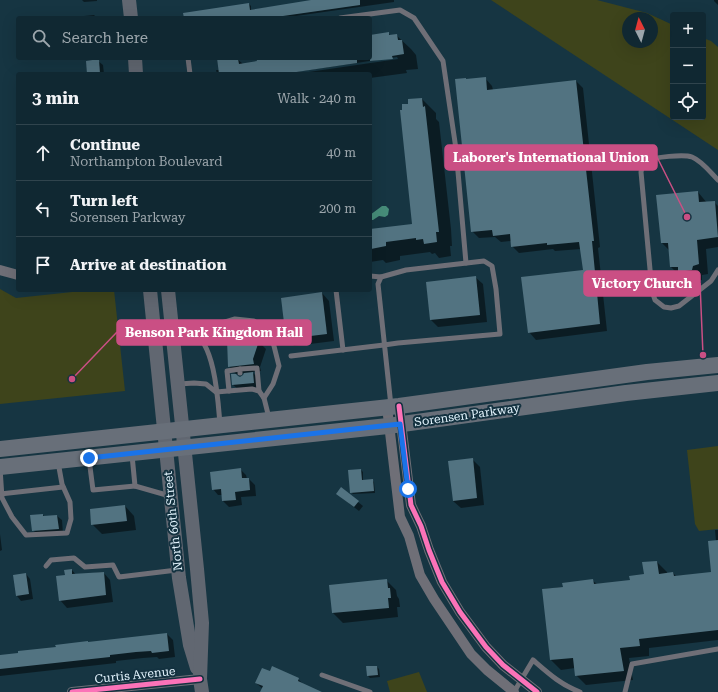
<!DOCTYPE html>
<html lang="en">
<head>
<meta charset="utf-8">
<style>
	body { margin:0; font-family:"Roboto Serif",serif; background:#1e343e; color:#f1f3f6 }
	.controls { position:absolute; right:12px; top:12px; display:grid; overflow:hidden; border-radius:4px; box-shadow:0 4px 16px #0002 }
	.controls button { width:36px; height:36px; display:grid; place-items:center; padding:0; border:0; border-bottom:1px solid #30444d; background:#102832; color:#f1f3f6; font:20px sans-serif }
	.compass { position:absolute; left:622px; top:12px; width:36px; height:36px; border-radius:50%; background:#102832; box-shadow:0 4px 16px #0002; rotate:354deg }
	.stop { position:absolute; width:12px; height:12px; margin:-9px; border:3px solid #1a73e8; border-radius:50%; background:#fff }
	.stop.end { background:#1a73e8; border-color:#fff; box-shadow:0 1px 4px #0008 }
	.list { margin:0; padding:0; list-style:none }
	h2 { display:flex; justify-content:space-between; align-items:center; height:52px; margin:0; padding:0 16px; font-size:17px }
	h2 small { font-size:13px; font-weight:400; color:#9ca6ac }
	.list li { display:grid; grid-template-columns:26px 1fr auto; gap:12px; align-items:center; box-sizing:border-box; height:56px; padding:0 16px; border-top:1px solid #30444d }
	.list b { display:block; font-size:15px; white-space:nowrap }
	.list p { margin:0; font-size:13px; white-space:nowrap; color:#9ca6ac }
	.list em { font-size:13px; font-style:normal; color:#9ca6ac }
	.icon { flex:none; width:22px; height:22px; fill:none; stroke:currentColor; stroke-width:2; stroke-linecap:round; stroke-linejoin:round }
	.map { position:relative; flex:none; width:718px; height:692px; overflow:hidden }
	.search { position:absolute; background:#102832; box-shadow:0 4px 16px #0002; left:16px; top:16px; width:356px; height:44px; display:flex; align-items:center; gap:10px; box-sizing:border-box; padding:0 14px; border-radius:4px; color:#9ca6ac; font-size:15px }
	.panel { position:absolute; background:#102832; box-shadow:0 4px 16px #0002; left:16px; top:72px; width:356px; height:220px; border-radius:4px }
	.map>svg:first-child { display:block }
	.green { fill:#3e441b; fill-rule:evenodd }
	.water { fill:#468c79 }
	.shadow { fill:#0007 }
	.building { fill:#527381 }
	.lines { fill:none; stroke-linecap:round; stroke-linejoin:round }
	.lane { stroke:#6f6f77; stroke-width:5 }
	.street { stroke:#6f6f77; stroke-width:10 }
	.secondary { stroke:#616771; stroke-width:14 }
	.primary { stroke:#686f79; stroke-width:16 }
	.cycleway-casing { stroke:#143240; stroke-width:8 }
	.cycleway { stroke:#fb73b8; stroke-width:5 }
	.route { stroke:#1a73e8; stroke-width:5 }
	.labels { text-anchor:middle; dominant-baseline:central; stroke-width:4; stroke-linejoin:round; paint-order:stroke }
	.street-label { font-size:12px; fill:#e3f4fd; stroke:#143240 }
	.leader { fill:none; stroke:#ca4f84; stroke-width:1.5 }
	.callout-dot { fill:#ca4f84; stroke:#143240; stroke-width:1.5 }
	.callout { fill:#ca4f84; stroke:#ca4f84; stroke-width:1.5 }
	.callout-label { font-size:13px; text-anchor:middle; font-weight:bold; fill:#fff }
</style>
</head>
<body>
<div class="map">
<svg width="718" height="692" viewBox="0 0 718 692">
	<rect width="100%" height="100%" fill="#163542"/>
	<!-- green -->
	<g class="green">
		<path d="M491,0H597L647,13L673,25V117H703V38L711,41L718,47V150ZM628,18H652V42H628Z"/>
		<polygon points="0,289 16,298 91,290 114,290 125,391 0,404"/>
		<polygon points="718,446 718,529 699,531 695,524 687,450"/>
		<polygon points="419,672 427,692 390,692 387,681"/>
	</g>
	<!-- water -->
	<polygon class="water" points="382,206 386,206 389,209 388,215 385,217 379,216 373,220 371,220 370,215"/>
	<!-- shadow -->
	<g class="shadow">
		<polygon points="82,0 97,0 97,1 84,2"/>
		<polygon points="321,0 394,0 394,2 282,18 187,18 249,4 251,6 251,10"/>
		<polygon points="714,0 718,0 718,5 714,1"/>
		<polygon points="94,15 97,18 84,18 84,16"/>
		<polygon points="388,33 391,36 396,35 411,49 416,55 418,69 406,70 407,73 370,78 370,74 295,74 398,59 397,57 281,74 217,74 216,70 219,70 218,58 236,58 243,64 258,62 257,58 370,58 370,36"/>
		<polygon points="98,61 103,65 104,74 88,74"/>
		<polygon points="485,78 492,86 493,90 576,81 583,88 600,247 598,248 607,331 536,340 529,332 584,271 581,249 555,251 553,249 519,253 512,246 511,241 501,242 495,237 479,238 472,231 467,80"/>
		<polygon points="422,99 436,113 436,119 439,122 451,229 452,246 450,246 451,256 439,258 435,253 432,254 430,252 400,256 400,260 386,263 383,260 370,262 370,230 413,225 410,104"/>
		<polygon points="698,192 707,203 714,202 718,206 718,247 706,249 708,274 702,275 702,280 688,281 684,276 681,277 671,267 669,250 662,243"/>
		<polygon points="475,277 483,284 487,322 438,327 431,320"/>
		<polygon points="322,293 329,301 334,341 294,346 287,338"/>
		<polygon points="259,342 266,349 260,367 261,371 252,372 258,378 258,387 238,389 233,385 239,378 244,376 245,373 236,374 229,366"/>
		<polygon points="472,459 480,467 484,505 461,508 453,501"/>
		<polygon points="240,469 246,475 247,479 249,479 255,485 256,496 241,497 242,505 229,507 223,501 222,495 218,495 213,489"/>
		<polygon points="361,470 363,472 363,480 372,480 374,482 375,493 353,494 351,492"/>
		<polygon points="342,498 358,502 363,506 359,511"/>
		<polygon points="125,506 134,516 136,530 102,534 92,524"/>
		<polygon points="43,515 45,517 57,516 62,520 63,534 38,535 33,530"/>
		<polygon points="715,530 718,530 718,640 649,648 649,656 629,658 633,680 586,685 576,675 575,668 561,670 551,660 543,589 564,587 593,581 597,584 631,581 645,575 657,562 667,572 667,574 673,573 676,576 712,573 716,541"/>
		<polygon points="0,534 2,550 0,551"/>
		<polygon points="72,570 76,575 103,572 110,580 113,602 67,608 60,600"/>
		<polygon points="26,574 30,579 33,599 21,601 17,596"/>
		<polygon points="386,580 396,590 397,596 399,599 400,607 397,607 398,617 343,623 333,613 330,586"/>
		<polygon points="167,634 173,640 175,657 159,659 157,657 143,658 116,661 116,663 0,676 0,655 1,656"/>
		<polygon points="377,667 379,669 380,677 370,678 368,676"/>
		<polygon points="298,679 304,685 320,692 262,692 263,689 256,683"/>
	</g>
	<!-- building -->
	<g class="building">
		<polygon points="311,0 360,0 360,5 269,18 184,18 183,13 249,3 250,10"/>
		<polygon points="389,32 389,35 397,34 398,40 402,40 404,54 392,56 393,59 370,61 370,35"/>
		<polygon points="217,58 235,58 235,59 238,59 239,64 257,61 256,58 357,58 357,63 283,74 219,74"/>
		<polygon points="99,59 100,74 87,74 86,61"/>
		<polygon points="486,77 487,90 576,80 594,241 592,241 600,324 528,333 521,277 583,270 579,242 547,245 547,243 511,247 510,234 493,236 492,230 471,232 455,79 466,78 466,79"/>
		<polygon points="422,98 423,107 425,106 439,232 436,232 437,242 424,244 423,239 416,240 416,238 386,242 386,246 371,249 370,229 412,224 400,110 402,110 402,104 408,104 408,99"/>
		<polygon points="698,191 699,202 715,201 718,237 697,240 699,264 693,266 692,270 678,272 678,267 670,267 668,243 661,243 656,195"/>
		<polygon points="476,276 480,315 430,320 426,282"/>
		<polygon points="322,292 327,334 286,339 281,298"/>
		<polygon points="230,331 259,341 253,359 254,364 228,367 227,339"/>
		<polygon points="253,372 254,383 232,385 231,374 236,374 238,376 240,377 243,375 244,373"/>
		<polygon points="473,458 477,498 453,501 448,461"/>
		<polygon points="241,468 242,478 249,478 250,490 235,492 236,500 222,501 221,489 212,490 210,472"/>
		<polygon points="361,469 362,480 373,479 374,491 350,493 348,470"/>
		<polygon points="341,487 359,501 354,507 336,494"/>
		<polygon points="125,505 127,521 91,525 90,509"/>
		<polygon points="43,514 43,516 57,515 59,529 32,531 30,515"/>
		<polygon points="718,540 718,630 639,639 640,646 620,648 624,671 575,676 573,658 550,660 542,589 563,587 562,583 593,579 594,584 630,580 629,576 644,574 642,562 657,561 659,574 673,572 674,576 711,572 708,541"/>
		<polygon points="72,569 72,574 104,572 106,595 59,601 56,576 65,575 64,570"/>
		<polygon points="26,573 29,594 16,596 13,575"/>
		<polygon points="387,579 388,588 390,588 391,598 388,598 389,608 332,613 329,585"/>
		<polygon points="167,633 169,651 152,653 151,651 136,652 110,655 110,657 0,669 0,655 18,653 18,651 56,647 55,645 88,641 88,642"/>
		<polygon points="272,666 299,678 298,681 322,692 260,692 263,686 255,683 262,668 270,671"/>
		<polygon points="366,666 377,666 378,675 367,676"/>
	</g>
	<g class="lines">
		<!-- lane -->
		<g class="lane">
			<polyline points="340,18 400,10 414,18 443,61 456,149 466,263"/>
			<polyline points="188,58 190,74"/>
			<path d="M718,180C711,173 702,161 692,157C684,154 654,157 646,161C642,164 642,168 641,172L652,291L655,300L664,307L671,308L679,306L711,281L718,270"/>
			<polyline points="370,276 381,277"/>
			<polyline points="336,290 343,350"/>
			<path d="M173,329C179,330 187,330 192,332C215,342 218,401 220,424"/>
			<polyline points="192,332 235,319 254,321 269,332 274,346 279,366 273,384 264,398"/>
			<polyline points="291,356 384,345 398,343 500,334 496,289 492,266 484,261 406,270 381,277 378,284 391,406"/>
			<polyline points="240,373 240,369 257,368 259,391"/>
			<polyline points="179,384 194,383 206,384 216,392 252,389 259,391 264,398 269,418"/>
			<polyline points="229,391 227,371 240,369"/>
			<polyline points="89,459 93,490 135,486 132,455"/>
			<polyline points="0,468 2,498 12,517 26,535 67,533 71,519 70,502 62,484 58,462"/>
			<polyline points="135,486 170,496"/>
			<polyline points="0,494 63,487"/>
			<polyline points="46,566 51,560 74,558 85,567 113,565 119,577 177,570"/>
			<polyline points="322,675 370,692"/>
			<path d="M514,692L533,660C548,673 561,685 580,692"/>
			<polyline points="625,692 632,664 718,649"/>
		</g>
		<!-- street -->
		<g class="street">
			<polyline points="0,270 18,275"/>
			<polyline points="399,406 411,505 421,526 429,550 442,582 460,612 486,647 503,665 537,692"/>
			<polyline points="387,407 400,517 409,536 420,575 434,599 471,654 487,670 514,692"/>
			<polyline points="72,692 200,679"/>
		</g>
		<!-- secondary -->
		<g class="secondary">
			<polyline points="129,0 131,18"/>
			<polyline points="135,58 136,74"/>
			<polyline points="150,290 179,578 190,645 197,668"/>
			<polyline points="168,290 197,569 202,623 200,679 202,692"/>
		</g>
		<!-- primary -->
		<g class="primary">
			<polyline points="0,449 399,406 647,372 718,365"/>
			<polyline points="0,467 388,426 626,393 718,383"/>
		</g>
		<defs>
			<g id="cycleway">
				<polyline points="399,406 411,505 421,526 429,550 442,582 460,612 486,647 503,665 537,692"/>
				<polyline points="72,692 200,679"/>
			</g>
		</defs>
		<!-- cycleway casing -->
		<use href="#cycleway" class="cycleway-casing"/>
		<!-- cycleway -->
		<use href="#cycleway" class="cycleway"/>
	</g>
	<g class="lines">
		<!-- route -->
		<polyline class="route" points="89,458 400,424 408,489"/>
	</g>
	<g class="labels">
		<!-- street labels -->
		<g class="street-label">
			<text transform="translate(467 415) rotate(-8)">Sorensen Parkway</text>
			<text transform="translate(173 521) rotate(-96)">North 60th Street</text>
			<text transform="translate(135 675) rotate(-6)">Curtis Avenue</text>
		</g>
	</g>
	<!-- callouts -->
	<path class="leader" d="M687 217L657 157M703 355L700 283M72 379L117 332"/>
	<g class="callout-dot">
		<circle cx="687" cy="217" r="4"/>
		<circle cx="703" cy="355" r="4"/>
		<circle cx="72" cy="379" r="4"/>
	</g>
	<g class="callout">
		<rect x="445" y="145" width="212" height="25" rx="4"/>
		<rect x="584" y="271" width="116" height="25" rx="4"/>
		<rect x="117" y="320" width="194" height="25" rx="4"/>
	</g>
	<g class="callout-label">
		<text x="551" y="162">Laborer's International Union</text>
		<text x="642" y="288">Victory Church</text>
		<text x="214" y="337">Benson Park Kingdom Hall</text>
	</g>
</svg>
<div class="controls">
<button>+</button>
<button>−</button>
<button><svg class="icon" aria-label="locate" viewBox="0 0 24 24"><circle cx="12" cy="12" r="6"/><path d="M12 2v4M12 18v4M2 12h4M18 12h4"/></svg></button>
</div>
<svg class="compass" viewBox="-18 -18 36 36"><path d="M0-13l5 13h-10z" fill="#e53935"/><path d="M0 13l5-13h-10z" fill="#9ca6ac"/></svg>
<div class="stop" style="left:408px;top:489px"></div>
<div class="stop end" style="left:89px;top:458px"></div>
<div class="search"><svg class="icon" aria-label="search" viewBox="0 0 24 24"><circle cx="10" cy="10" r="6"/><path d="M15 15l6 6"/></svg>Search here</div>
<section class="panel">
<h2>3 min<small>Walk · 240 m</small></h2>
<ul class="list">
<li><svg class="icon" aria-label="ahead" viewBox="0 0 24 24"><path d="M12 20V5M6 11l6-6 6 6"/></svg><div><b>Continue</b><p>Northampton Boulevard</p></div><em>40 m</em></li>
<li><svg class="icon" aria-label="left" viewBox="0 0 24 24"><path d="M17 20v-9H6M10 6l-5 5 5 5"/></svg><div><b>Turn left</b><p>Sorensen Parkway</p></div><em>200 m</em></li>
<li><svg class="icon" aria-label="arrive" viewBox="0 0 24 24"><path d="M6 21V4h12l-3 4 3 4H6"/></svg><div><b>Arrive at destination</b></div></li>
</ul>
</section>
</div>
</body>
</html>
